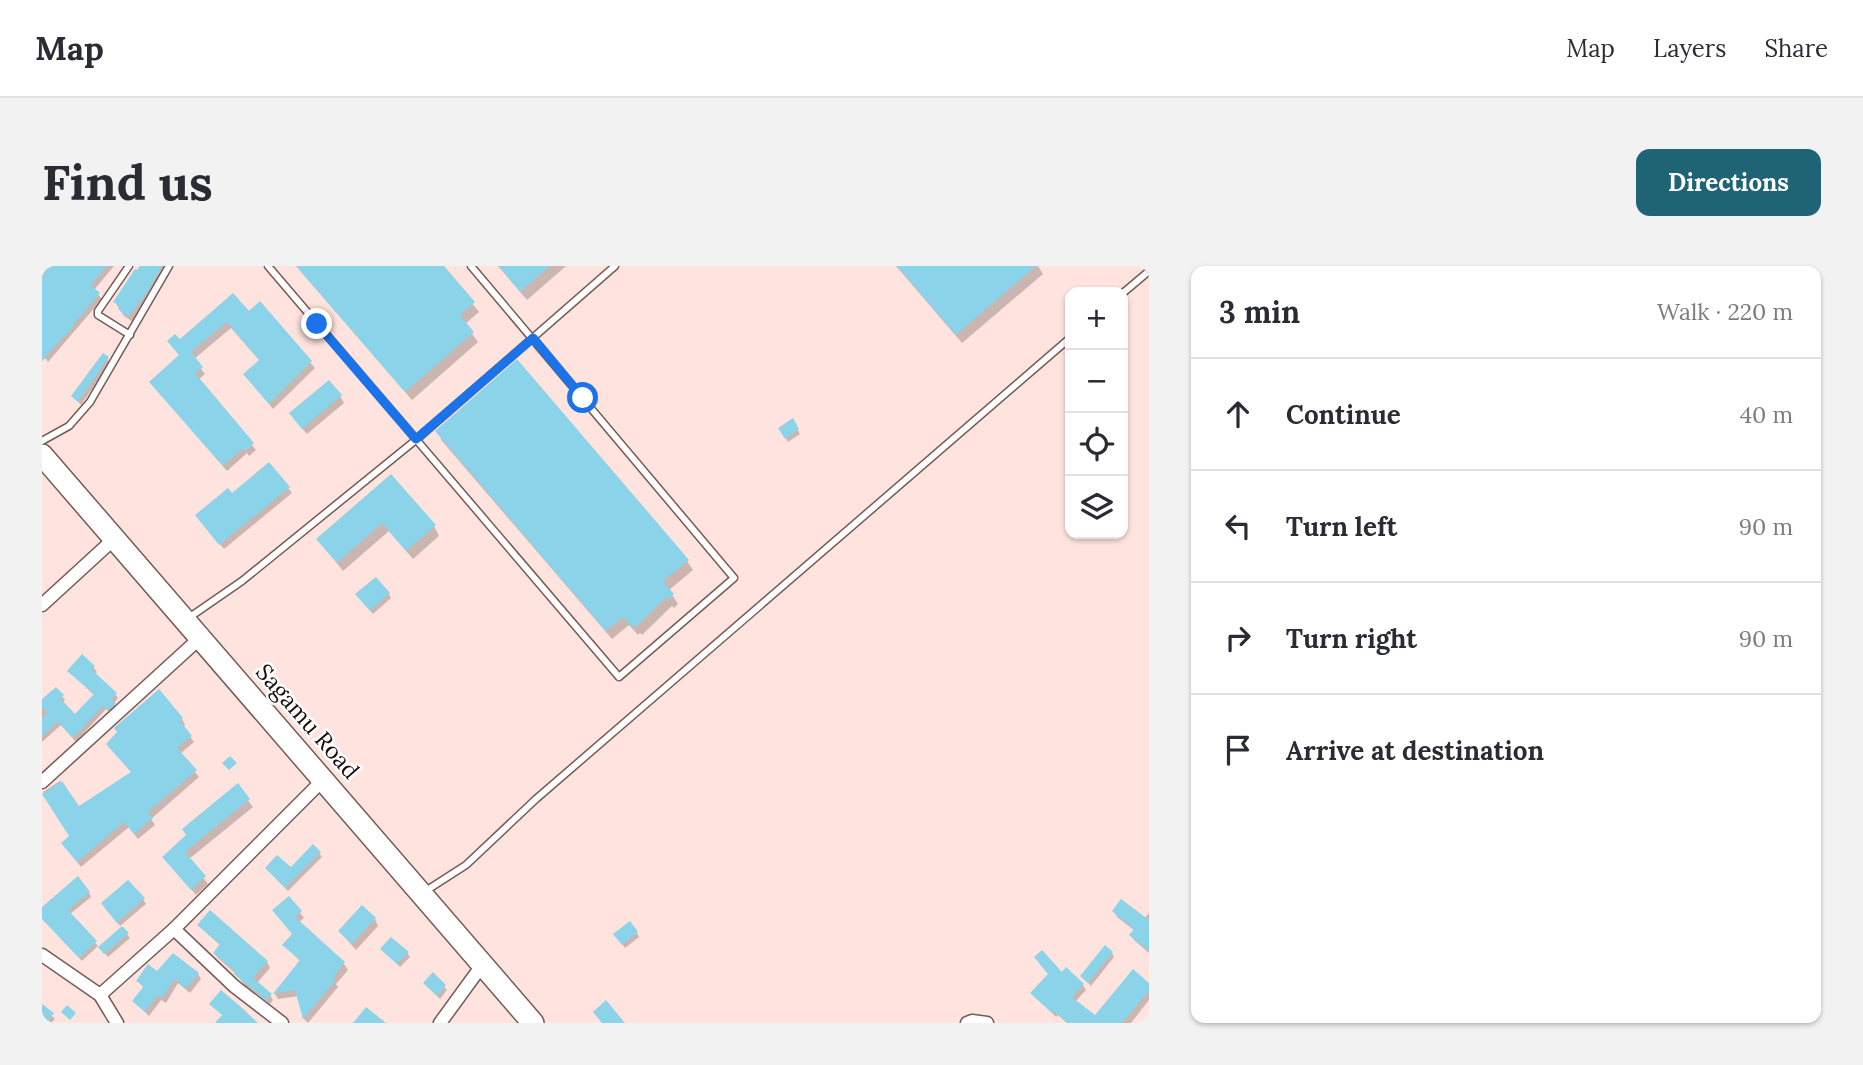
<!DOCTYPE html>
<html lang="en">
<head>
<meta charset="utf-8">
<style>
	body { margin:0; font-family:Lora,serif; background:#f2f2f3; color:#2b2b33 }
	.controls { position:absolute; right:21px; top:21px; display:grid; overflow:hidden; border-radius:14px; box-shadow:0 2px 5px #0004 }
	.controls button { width:63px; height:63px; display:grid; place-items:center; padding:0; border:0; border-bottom:2px solid #e1e1e2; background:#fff; color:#2b2b33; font:35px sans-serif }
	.stop { position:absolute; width:21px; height:21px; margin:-16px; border:5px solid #1a73e8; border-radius:50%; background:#fff }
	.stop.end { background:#1a73e8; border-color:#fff; box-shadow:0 2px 7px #0008 }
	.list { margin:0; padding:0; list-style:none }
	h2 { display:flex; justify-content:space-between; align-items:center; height:91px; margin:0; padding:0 28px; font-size:30px }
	h2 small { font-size:23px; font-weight:400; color:#7c7c81 }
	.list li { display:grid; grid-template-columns:46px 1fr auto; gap:21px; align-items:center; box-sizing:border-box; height:112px; padding:0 28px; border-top:2px solid #e1e1e2 }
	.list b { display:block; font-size:26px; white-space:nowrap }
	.list em { font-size:23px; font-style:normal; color:#7c7c81 }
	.icon { flex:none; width:38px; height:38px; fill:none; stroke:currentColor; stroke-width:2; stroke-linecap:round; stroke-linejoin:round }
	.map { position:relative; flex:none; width:1107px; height:757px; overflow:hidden; border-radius:14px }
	header { display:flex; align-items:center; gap:42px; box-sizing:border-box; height:98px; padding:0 35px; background:#fff; border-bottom:2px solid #e1e1e2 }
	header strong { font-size:33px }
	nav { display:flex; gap:38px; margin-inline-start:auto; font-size:24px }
	.intro { display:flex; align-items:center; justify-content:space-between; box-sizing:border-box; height:168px; padding:0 42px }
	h1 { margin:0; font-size:49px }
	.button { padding:18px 32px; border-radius:14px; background:#1f6475; color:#fff; font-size:24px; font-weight:700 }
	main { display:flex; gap:42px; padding:0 42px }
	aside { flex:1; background:#fff; border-radius:14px; box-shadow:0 2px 5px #0004 }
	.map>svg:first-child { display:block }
	.shadow { fill:#0003 }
	.building { fill:#8ad3e9 }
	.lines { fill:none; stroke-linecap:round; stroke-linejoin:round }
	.service-casing { stroke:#765a55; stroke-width:9 }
	.minor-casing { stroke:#765a55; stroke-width:15 }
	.trunk-casing { stroke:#765a55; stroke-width:24 }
	.service { stroke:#fff; stroke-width:6 }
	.minor { stroke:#fff; stroke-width:12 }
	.trunk { stroke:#fff; stroke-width:21 }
	.route { stroke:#1a73e8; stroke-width:9 }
	.labels { text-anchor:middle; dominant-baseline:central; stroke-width:5; stroke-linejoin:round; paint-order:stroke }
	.street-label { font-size:23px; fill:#180d0b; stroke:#fff }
</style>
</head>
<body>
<header>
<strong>Map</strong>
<nav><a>Map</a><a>Layers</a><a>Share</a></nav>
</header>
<div class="intro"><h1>Find us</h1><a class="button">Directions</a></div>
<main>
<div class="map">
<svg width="1107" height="757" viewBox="0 0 1107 757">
	<rect width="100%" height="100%" fill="#fee3de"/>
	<!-- shadow -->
	<g class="shadow">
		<polygon points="0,0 72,0 52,24 60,33 6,96 3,92 0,95"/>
		<polygon points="100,0 128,0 91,56 82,50 73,36"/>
		<polygon points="254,0 400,0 437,46 423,58 436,76 370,134"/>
		<polygon points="456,0 524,0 485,34"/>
		<polygon points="854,0 996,0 1001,8 920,77"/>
		<polygon points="218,38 273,102 231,143 207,114 218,95 189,62 152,93 163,108 156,114 214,184 207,190 205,187 185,205 113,122 139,90 138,75 207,47"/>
		<polygon points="62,89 68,97 39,139 31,130"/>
		<polygon points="298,130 302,137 265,168 253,154"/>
		<polygon points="750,155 758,168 746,176 738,162"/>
		<polygon points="395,165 645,295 651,304 627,324 636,338 632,342 630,340 600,369 598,367 596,369 587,359 570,373 400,175"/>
		<polygon points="349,211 392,260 397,270 371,293 347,265 301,305 276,273"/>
		<polygon points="246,222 250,227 182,283 159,255 190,230"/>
		<polygon points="347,328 349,332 331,348 318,333"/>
		<polygon points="40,391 52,402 55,406 52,409 73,428 76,432 72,437 75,442 69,447 64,443 34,476 19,459 0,476 0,435 20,430 23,434 20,437 32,450 53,430 27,405"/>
		<polygon points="140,453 143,459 141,461 152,476 138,488 157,511 109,553 113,559 96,573 87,561 39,601 25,583 29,571 1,526 18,515 36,543 90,507 66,479"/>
		<polygon points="195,520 211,541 147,593 166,618 154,629 122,591"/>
		<polygon points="277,587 280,591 246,625 225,602 249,604"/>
		<polygon points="47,627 49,631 28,648 56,680 40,695 0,652 0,643"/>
		<polygon points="101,633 104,638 78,660 63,642"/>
		<polygon points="247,633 262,652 257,656 302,698 306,704 294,718 296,721 266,757 262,753 257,730 236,733 233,728 259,696 242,679 251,669"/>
		<polygon points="1072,645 1103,652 1107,647 1107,687 1093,675 1089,670 1093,665 1075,651"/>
		<polygon points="333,653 336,660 314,684 298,666"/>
		<polygon points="157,659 225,696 228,702 215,717 228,729 231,734 228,738 203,719 194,708 176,692 173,687 179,680 161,664"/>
		<polygon points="80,662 88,672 66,691 61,685"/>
		<polygon points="595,667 597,671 583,682 576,672"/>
		<polygon points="340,683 365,687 368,691 358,701"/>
		<polygon points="1070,687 1072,691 1049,720 1040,710"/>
		<polygon points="1091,706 1107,719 1107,734 1089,757 1025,757 1016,749 1014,751 991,728 1020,709 1041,719 1044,724 1033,736 1053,752"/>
		<polygon points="116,707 156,708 159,713 148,727 136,717 124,737 119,734 107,750 92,735 102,722 96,715"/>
		<polygon points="391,709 405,724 398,733 383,718"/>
		<polygon points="0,740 13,753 9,757 0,757"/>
	</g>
	<!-- building -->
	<g class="building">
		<polygon points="0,0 65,0 49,19 58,27 31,59 32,60 0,94"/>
		<polygon points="98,0 120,0 105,27 86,51 76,43 78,40 71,36 93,3 95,4"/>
		<polygon points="254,0 402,0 433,36 418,49 432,66 363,126"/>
		<polygon points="457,0 508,0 478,26"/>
		<polygon points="855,0 994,0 914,69"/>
		<polygon points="191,27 207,45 218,35 270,95 227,138 201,108 217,94 185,56 149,86 161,101 153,107 212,177 203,185 201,182 181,200 107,116 137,89 125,75 133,68 138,73"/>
		<polygon points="61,87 67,91 36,136 29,130"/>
		<polygon points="475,93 647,294 621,315 632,328 626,334 624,331 594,361 592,359 590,361 581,351 564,365 393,165"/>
		<polygon points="287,114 300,129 260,163 247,147"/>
		<polygon points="751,152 757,163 743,173 736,162"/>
		<polygon points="227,196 248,221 177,279 153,249 186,222 190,227"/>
		<polygon points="349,208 394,259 364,285 340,257 295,297 274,273"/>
		<polygon points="334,311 348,327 328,345 313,328"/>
		<polygon points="40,388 53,400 50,404 75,427 69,433 74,437 66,444 61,440 31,472 16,456 0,470 0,452 6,447 0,441 0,433 14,421 22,429 18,432 33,448 52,428 25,405"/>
		<polygon points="117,423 141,452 138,455 150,470 135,482 155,504 106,546 111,552 92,568 82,556 35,596 19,577 27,570 0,528 20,515 37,540 89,506 64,478 75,466 72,462"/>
		<polygon points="188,490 195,497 187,504 180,497"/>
		<polygon points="196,517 208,533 143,586 164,610 149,624 120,591 144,569 140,563"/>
		<polygon points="271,578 279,586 243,622 223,602 235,589 249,601"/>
		<polygon points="36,610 48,626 26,644 55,675 37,692 0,653 0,641"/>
		<polygon points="86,614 103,632 75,657 59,637"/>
		<polygon points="247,630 260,645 253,651 303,696 291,711 294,714 261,753 253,724 231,728 258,694 240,679 250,668 230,644"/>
		<polygon points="1079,633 1107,654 1107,685 1087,669 1092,663 1070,645"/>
		<polygon points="320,639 334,652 310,678 296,665"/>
		<polygon points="168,644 226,695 211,712 230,728 224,734 198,713 192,708 194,706 171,687 178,678 155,659"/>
		<polygon points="588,655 596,666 580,679 571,668"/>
		<polygon points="80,660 87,667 62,688 56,681"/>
		<polygon points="349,671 367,686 355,698 338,683"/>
		<polygon points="1063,679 1071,686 1046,717 1038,710"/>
		<polygon points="1000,684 1020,706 1024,701 1042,718 1030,731 1053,749 1091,703 1107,717 1107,725 1080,757 1026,757 1012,745 1010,747 988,727 1006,708 992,691"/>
		<polygon points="131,687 157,707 144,723 133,713 120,732 116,729 103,746 90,735 102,720 94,715 106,698 115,705"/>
		<polygon points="391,706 404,719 395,730 381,717"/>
		<polygon points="179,724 199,741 216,757 173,757 180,749 167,738"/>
		<polygon points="564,734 583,757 560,757 551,746"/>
		<polygon points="0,738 12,747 4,757 0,757"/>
		<polygon points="25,739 34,747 28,754 19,746"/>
		<polygon points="324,741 344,757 311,757"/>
	</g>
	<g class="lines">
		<defs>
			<g id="service">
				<polyline points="87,0 56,45 56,49 88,69"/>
				<polyline points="226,0 577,411 692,312 429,0"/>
				<polyline points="1081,27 1107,5"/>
				<polyline points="0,175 27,160 48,136 127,0"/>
				<polyline points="145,353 200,315 375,173 573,0"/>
				<polyline points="382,626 424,599 494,533 1028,72"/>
			</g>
			<g id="minor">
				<polyline points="0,339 72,273"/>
				<polyline points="0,516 158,372"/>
				<polyline points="132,663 192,720 240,757"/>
				<polyline points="0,689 58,729 75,757"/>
				<polyline points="58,729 132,663 282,513"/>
				<polyline points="398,757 441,698"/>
				<polyline points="925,757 930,755 945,757"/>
			</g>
			<polyline id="trunk" points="0,189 491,757"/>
		</defs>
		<!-- service casing -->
		<use href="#service" class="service-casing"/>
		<!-- minor casing -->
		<use href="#minor" class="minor-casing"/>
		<!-- trunk casing -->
		<use href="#trunk" class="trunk-casing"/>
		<!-- service -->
		<use href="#service" class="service"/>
		<!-- minor -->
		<use href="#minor" class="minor"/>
		<!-- trunk -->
		<use href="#trunk" class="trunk"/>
	</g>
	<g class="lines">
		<!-- route -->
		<polyline class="route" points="275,58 374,173 491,72 541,132"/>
	</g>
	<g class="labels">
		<!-- street labels -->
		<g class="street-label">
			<text transform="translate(266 455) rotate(49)">Sagamu Road</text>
		</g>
	</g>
</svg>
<div class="controls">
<button>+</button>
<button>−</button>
<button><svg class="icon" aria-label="locate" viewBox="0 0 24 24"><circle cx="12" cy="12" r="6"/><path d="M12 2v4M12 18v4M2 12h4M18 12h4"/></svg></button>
<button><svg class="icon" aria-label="layers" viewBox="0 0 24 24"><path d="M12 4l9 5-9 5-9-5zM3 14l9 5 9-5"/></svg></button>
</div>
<div class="stop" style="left:541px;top:132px"></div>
<div class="stop end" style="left:275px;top:58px"></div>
</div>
<aside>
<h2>3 min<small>Walk · 220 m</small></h2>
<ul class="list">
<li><svg class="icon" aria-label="ahead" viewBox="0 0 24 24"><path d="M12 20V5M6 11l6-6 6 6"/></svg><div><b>Continue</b></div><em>40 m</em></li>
<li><svg class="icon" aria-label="left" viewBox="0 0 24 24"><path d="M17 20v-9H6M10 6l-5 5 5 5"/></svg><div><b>Turn left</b></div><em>90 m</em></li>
<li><svg class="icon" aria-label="right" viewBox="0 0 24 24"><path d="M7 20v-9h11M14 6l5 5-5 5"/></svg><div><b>Turn right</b></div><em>90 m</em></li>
<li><svg class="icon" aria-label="arrive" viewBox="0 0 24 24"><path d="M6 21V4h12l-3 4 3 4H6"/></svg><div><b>Arrive at destination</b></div></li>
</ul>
</aside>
</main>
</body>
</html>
